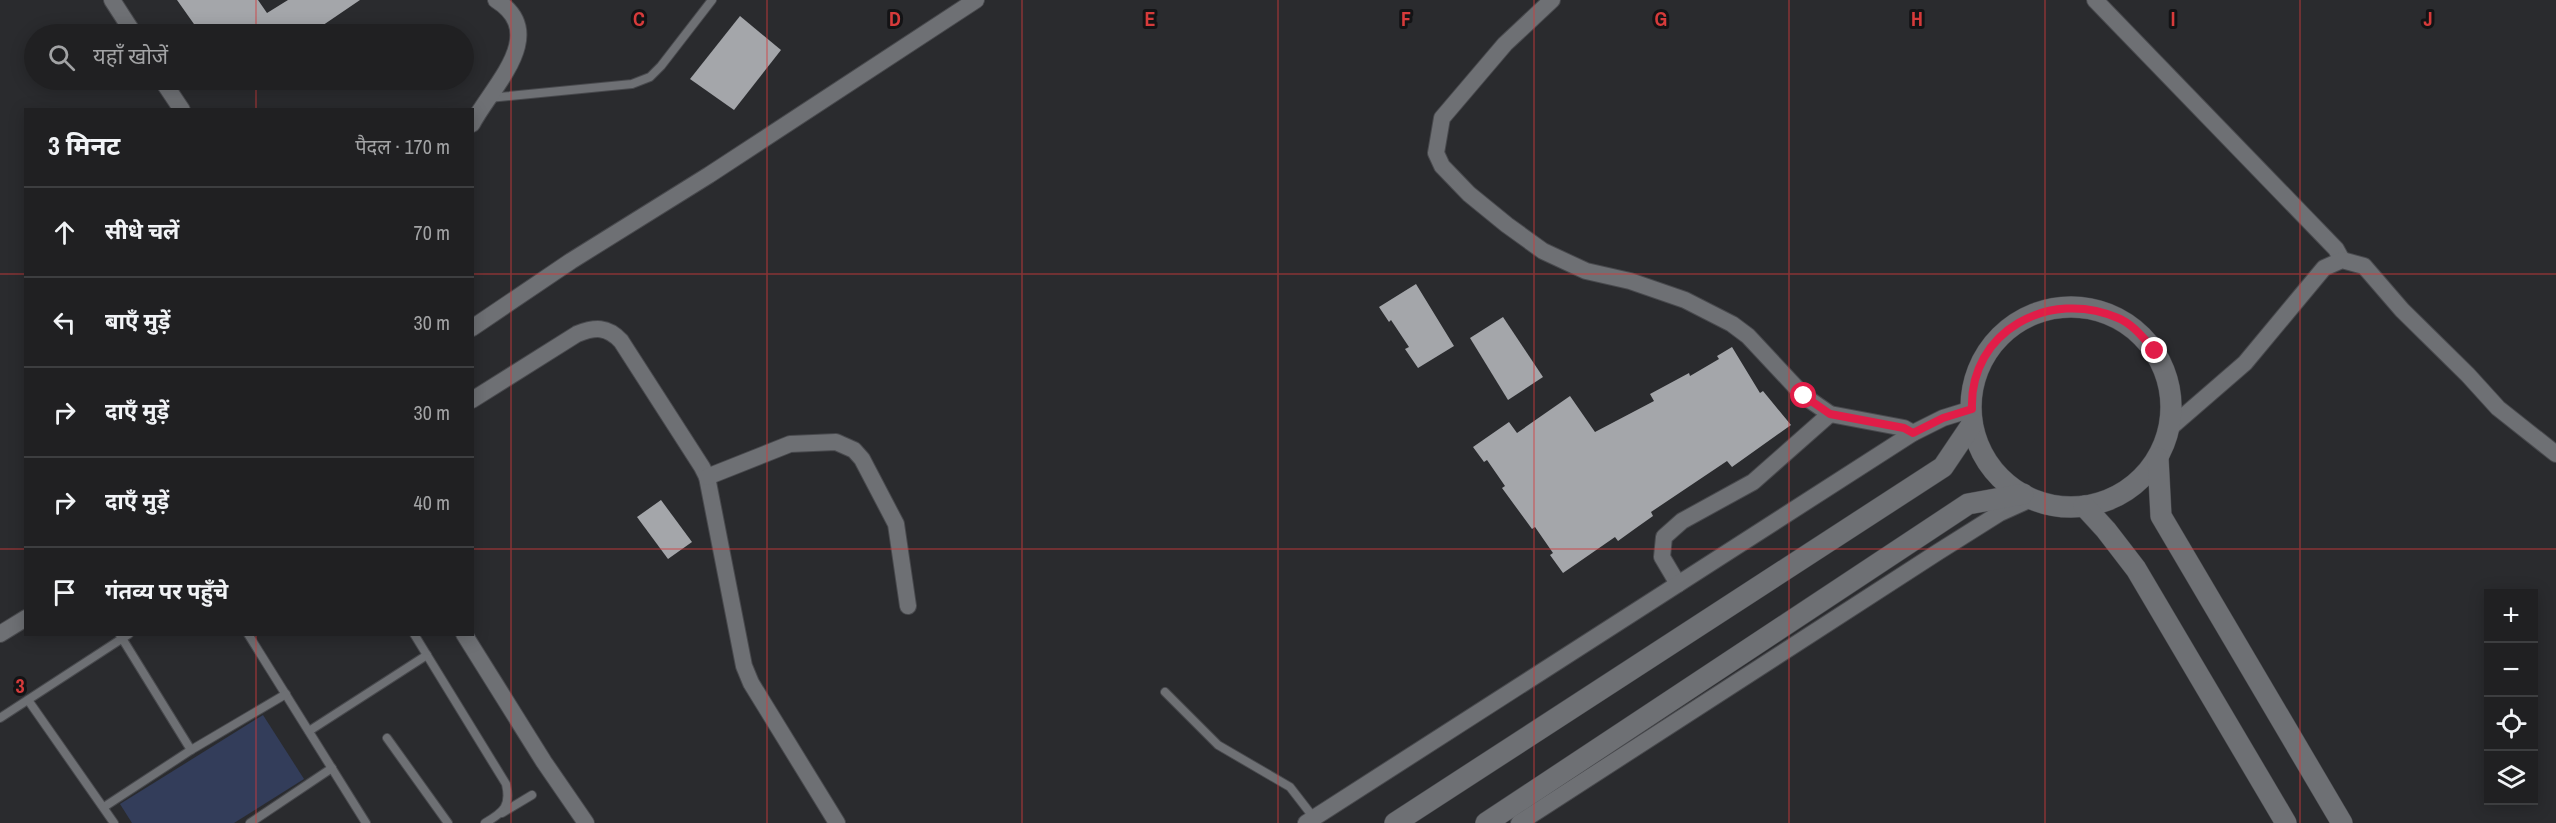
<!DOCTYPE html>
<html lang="hi">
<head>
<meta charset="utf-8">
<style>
	body { margin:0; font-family:"Archivo Narrow","Noto Sans Devanagari",sans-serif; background:#28282a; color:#f1f3f6 }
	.controls { position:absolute; right:18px; bottom:18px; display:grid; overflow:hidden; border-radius:0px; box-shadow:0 3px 15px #0003 }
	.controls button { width:54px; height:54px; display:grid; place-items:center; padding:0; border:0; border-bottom:2px solid #3d3e40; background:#202022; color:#f1f3f6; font:30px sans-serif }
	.stop { position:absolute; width:18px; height:18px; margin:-14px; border:4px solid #e11d48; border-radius:50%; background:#fff }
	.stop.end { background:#e11d48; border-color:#fff; box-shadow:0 2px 6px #0008 }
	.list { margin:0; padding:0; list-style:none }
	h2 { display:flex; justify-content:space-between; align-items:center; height:78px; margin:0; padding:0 24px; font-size:26px }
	h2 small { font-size:20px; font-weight:400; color:#a2a3a5 }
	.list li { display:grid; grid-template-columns:39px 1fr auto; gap:18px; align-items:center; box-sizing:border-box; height:90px; padding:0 24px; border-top:2px solid #3d3e40 }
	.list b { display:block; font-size:22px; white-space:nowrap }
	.list em { font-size:20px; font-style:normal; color:#a2a3a5 }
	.icon { flex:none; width:33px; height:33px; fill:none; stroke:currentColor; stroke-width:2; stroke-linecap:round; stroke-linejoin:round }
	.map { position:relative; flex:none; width:2556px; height:823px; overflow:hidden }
	.search { position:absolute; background:#202022; box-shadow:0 3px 15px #0003; left:24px; top:24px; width:450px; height:66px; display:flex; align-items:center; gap:15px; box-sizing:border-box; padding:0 21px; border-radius:33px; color:#a2a3a5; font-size:22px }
	.panel { position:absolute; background:#202022; box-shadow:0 3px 15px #0003; left:24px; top:108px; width:450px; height:528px; border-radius:0px }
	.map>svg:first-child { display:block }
	.green { fill:#333d5a }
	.building { fill:#a4a6aa }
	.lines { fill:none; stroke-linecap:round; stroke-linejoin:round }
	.service-casing { stroke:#48494d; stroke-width:10 }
	.minor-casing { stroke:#48494d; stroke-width:18 }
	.tertiary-casing { stroke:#48494d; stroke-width:22 }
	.service { stroke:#6e7074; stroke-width:8 }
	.minor { stroke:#6e7074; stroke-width:16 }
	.tertiary { stroke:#6e7074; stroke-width:21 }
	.route { stroke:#e11d48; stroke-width:8 }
	.grid { fill:none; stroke:#d73b3b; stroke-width:1.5; stroke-opacity:0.55 }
	.grid-label { font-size:20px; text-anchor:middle; font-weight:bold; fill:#d73b3b; stroke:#131315; stroke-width:6; stroke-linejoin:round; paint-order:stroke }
</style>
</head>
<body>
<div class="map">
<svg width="2556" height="823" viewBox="0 0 2556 823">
	<rect width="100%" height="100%" fill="#2a2b2e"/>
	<!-- green -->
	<polygon class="green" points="263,715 304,779 234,823 132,823 120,804"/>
	<!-- building -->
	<g class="building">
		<polygon points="177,0 258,0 267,13 288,0 360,0 310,34 201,34"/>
		<polygon points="740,16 781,50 734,110 690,79"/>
		<polygon points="1416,284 1454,346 1418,368 1405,349 1409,347 1391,320 1389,322 1379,307"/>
		<polygon points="1503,317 1543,377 1508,400 1470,338"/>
		<polygon points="1732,347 1760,393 1763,391 1791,425 1732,467 1727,461 1651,512 1653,516 1636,528 1618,541 1615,537 1563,573 1550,555 1553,553 1535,527 1532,529 1502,488 1505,486 1487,460 1484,462 1473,447 1509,422 1517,433 1570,396 1595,432 1654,401 1650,394 1689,373 1690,376 1719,359 1717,356"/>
		<polygon points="661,500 692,542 668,559 637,517"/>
	</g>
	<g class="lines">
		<defs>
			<g id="service">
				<polyline points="489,98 632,84 650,77 661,66 712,0"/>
				<polyline points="248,634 366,823"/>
				<path d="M414,634L506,784C511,806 504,812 485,823"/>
				<polyline points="120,635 191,750"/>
				<polyline points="1165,692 1218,745 1290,787 1314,818"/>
				<polyline points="28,700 114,823"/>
				<polyline points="0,718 129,634"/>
				<polyline points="309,731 427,655"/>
				<polyline points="387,738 448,823"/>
				<polyline points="104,807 191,750 286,694"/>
				<polyline points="502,813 532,795"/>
				<polyline points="250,823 332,768"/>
			</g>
			<g id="minor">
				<polyline points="112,0 134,34"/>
				<polyline points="1552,0 1505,44 1442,118 1436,153 1442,166 1469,194 1507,225 1543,251 1586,271 1630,281 1685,300 1732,324 1748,336 1804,396 1830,414 1904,428 1913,433"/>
				<polyline points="2095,0 2336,249 2342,260"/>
				<polyline points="162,80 182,110"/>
				<path d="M472,124C492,86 550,34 496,0"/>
				<polyline points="472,328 571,261 709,175 976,0"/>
				<path d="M472,400L577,334C595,327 607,326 621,341L702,467L707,477L744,666L751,683L837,823"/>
				<polyline points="2170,428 2245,363 2324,268 2342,260 2364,266 2402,310 2468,375 2498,408 2556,454"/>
				<polyline points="707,477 790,444 836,442 854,450 862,459 896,524 908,606"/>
				<polyline points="1678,584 1662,557 1664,537 1682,521 1753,482 1830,414"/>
				<polyline points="0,634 26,618"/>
				<polyline points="464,634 544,762 586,823"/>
				<polyline points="1306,823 1913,433 1943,418 1972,409"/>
				<polyline points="1519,823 1938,552 2000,513 2031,499"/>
			</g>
			<g id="tertiary">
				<circle cx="2071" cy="407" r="100"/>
				<polyline points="2158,458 2161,516 2342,823"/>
				<polyline points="2084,506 2106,530 2136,569 2286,823"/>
				<polyline points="1395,823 1943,467 1972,424"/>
				<polyline points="1486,823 1968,504 2023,494"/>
			</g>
		</defs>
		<!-- service casing -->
		<use href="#service" class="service-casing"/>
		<!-- minor casing -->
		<use href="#minor" class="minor-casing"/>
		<!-- tertiary casing -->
		<use href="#tertiary" class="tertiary-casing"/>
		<!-- service -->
		<use href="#service" class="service"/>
		<!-- minor -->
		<use href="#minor" class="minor"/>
		<!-- tertiary -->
		<use href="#tertiary" class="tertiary"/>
	</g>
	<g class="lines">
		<!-- route -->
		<path class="route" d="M1804,396L1830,414L1904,428L1913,433L1943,418L1972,409C1969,331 2050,288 2118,318C2133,324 2144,339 2155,351"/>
	</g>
	<!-- grid -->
	<path class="grid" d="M256,0V34M511,0V823M767,0V823M1022,0V823M1278,0V823M1534,0V823M1789,0V823M2045,0V823M2300,0V823M256,80V110M0,274H26M472,274H2556M0,549H26M472,549H2556M256,634V823"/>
	<g class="grid-label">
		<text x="639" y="26">C</text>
		<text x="895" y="26">D</text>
		<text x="1150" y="26">E</text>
		<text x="1406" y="26">F</text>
		<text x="1661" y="26">G</text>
		<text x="1917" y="26">H</text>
		<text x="2173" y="26">I</text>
		<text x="2428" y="26">J</text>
		<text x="20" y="693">3</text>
	</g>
</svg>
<div class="controls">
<button>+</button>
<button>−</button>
<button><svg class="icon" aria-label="locate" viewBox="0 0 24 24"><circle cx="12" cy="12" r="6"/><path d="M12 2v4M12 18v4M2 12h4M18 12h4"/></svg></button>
<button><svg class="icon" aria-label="layers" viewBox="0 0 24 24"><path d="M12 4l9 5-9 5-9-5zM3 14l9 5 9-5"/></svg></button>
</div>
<div class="stop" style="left:1804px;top:396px"></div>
<div class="stop end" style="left:2155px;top:351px"></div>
<div class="search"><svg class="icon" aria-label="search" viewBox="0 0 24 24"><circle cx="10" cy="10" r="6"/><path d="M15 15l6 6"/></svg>यहाँ खोजें</div>
<section class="panel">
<h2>3 मिनट<small>पैदल · 170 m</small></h2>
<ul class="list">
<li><svg class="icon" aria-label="ahead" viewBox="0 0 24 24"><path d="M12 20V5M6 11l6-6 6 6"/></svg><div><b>सीधे चलें</b></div><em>70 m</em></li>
<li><svg class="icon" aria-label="left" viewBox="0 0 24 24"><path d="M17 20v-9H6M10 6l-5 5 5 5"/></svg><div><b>बाएँ मुड़ें</b></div><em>30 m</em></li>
<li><svg class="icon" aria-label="right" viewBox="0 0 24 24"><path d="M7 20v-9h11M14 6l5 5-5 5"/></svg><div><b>दाएँ मुड़ें</b></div><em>30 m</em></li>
<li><svg class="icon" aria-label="right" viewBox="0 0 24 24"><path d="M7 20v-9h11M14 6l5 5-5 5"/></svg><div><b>दाएँ मुड़ें</b></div><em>40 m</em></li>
<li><svg class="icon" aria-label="arrive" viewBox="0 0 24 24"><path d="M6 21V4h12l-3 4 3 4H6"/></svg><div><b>गंतव्य पर पहुँचे</b></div></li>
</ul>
</section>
</div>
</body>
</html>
